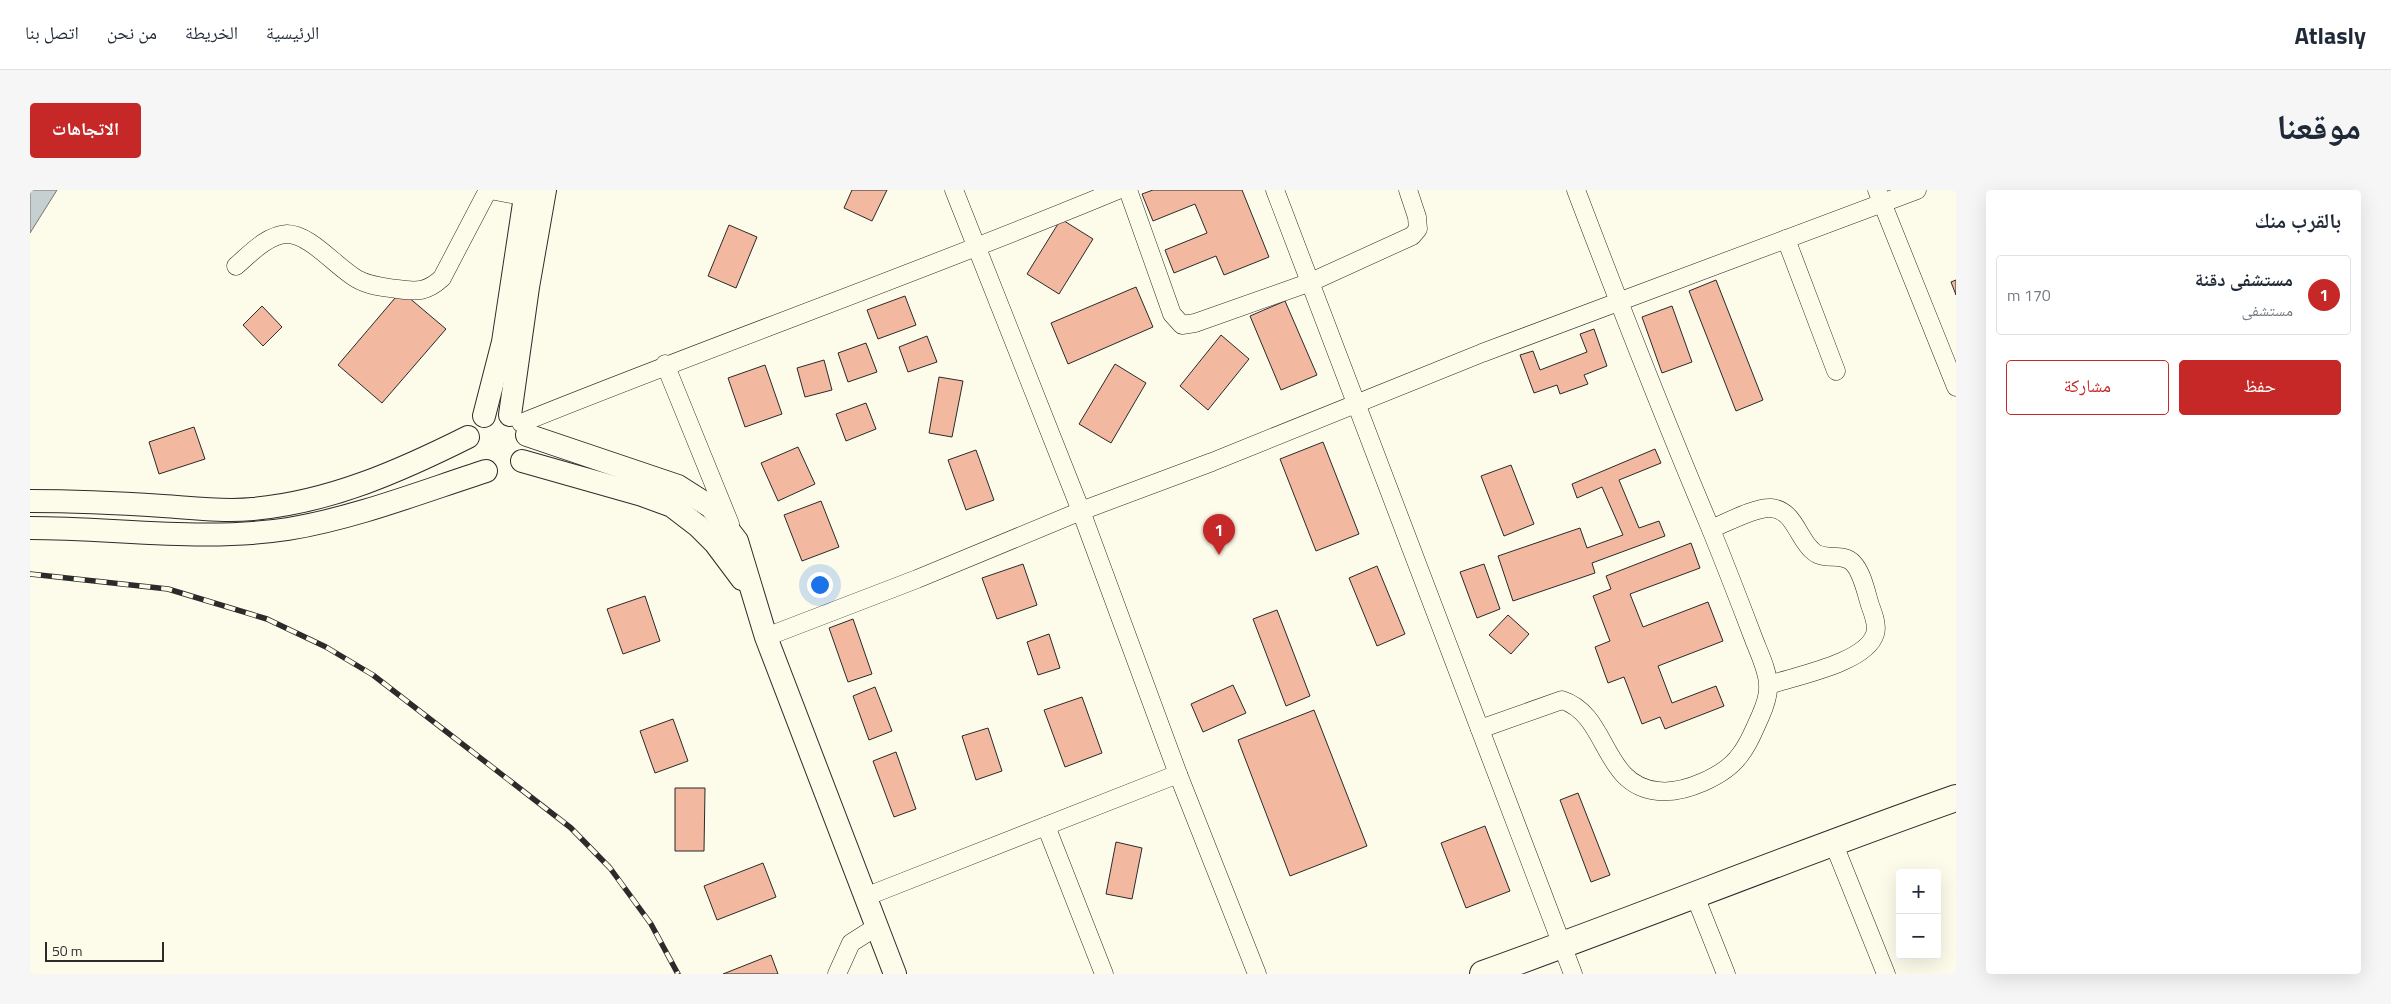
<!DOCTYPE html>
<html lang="ar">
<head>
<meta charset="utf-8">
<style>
	body { margin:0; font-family:"Titillium Web","Noto Naskh Arabic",sans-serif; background:#f6f6f7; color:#1f2937; direction:rtl }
	.controls { position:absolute; right:15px; bottom:15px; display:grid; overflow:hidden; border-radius:5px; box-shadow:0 5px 20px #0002 }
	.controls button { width:45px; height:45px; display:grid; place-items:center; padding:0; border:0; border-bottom:1px solid #e0e1e3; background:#fff; color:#1f2937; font:25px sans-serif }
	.scale { position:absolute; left:15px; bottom:12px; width:119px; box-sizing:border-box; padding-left:5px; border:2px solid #2b2b2b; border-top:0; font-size:14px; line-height:18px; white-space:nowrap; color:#2b2b2b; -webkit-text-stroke:4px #fdfbea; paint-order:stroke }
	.you { position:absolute; left:789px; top:394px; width:18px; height:18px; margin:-12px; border:4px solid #fff; border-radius:50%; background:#1a73e8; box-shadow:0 0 0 8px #1a73e833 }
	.badge { display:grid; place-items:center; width:32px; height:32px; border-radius:50%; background:#c62828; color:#fff; font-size:16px; font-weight:700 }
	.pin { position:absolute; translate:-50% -41px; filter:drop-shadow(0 1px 2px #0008) }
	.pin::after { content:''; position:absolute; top:26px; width:18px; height:15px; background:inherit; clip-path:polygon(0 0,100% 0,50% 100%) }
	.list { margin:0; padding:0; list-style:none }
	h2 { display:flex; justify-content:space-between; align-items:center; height:65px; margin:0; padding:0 20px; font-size:21px }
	h2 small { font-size:16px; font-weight:400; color:#747a83 }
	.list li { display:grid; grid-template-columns:32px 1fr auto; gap:15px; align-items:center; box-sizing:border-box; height:80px; margin:0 10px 10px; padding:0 10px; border:1px solid #e0e1e3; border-radius:5px }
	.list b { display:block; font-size:19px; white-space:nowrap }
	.list p { margin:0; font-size:16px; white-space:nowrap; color:#747a83 }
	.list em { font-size:16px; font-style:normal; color:#747a83 }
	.actions { display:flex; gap:10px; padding:15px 20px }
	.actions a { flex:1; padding:11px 0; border:1px solid #c62828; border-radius:5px; text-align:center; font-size:18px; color:#c62828 }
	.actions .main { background:#c62828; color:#fff }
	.map { position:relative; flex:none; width:1926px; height:784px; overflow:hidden; direction:ltr; border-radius:5px }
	header { display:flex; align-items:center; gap:30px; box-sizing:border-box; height:70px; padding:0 25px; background:#fff; border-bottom:1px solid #e0e1e3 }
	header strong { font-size:24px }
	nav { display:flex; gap:28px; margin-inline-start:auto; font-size:18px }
	.intro { display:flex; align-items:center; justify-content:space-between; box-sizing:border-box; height:120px; padding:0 30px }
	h1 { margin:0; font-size:35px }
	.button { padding:12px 22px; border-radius:5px; background:#c62828; color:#fff; font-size:18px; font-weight:700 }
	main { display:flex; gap:30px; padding:0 30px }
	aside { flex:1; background:#fff; border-radius:5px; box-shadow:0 5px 20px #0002 }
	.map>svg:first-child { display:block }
	.water { fill:#c7d0d0; stroke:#74746e }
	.building { fill:#f2b8a0; stroke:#2b2b2b }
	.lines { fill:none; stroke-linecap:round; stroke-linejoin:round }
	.minor-casing { stroke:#2b2b2b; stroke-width:19 }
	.major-casing { stroke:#2b2b2b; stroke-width:24 }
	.highway-casing { stroke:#2b2b2b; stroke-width:28 }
	.minor { stroke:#fdfbea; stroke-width:18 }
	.major { stroke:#fdfbea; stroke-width:22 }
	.highway { stroke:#fdfbea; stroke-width:26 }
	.rail-casing { stroke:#2b2b2b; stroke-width:5.5 }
	.rail { stroke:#fdfbea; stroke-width:4; stroke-dasharray:11; stroke-linecap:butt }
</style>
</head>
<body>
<header>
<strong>Atlasly</strong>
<nav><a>الرئيسية</a><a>الخريطة</a><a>من نحن</a><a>اتصل بنا</a></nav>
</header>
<div class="intro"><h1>موقعنا</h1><a class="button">الاتجاهات</a></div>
<main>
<aside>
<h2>بالقرب منك<small></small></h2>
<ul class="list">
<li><span class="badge">1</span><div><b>مستشفى دقنة</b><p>مستشفى</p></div><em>170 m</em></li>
</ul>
<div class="actions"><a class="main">حفظ</a><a>مشاركة</a></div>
</aside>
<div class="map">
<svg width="1926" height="784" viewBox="0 0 1926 784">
	<rect width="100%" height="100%" fill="#fdfbea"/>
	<!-- water -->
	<polygon class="water" points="0,0 27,0 0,43"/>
	<!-- building -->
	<g class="building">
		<polygon points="822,0 857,0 842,31 814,18"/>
		<polygon points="1123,0 1212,0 1239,67 1194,85 1186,66 1144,83 1135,60 1177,43 1165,14 1123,31 1112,4"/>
		<polygon points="1031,29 1063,49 1029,104 997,84"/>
		<polygon points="699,35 727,47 706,98 678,86"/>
		<polygon points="1686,90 1733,210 1706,221 1659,101"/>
		<polygon points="1926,90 1926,105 1921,92"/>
		<polygon points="1106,97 1123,137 1038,174 1021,133"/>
		<polygon points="371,101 416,139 352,213 308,175"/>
		<polygon points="875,106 886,135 848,149 837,120"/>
		<polygon points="1255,111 1287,185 1251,200 1220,126"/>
		<polygon points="232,116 252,137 233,156 213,135"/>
		<polygon points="1642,116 1662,172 1632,183 1612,127"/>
		<polygon points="1564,139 1577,176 1554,185 1558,194 1530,204 1527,195 1504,203 1490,165 1503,161 1510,180 1557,162 1550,144"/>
		<polygon points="1191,145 1219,169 1178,220 1150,196"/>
		<polygon points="897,146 907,172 878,182 869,157"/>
		<polygon points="836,153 847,182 818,192 808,163"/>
		<polygon points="794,170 802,200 775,207 767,178"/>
		<polygon points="1085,174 1116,193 1081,253 1049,234"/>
		<polygon points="735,175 752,224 715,237 698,188"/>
		<polygon points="909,187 933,191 922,247 899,243"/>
		<polygon points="836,213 846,239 816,251 806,224"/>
		<polygon points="164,237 175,269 129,284 119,252"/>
		<polygon points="1293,252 1329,344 1286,361 1250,269"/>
		<polygon points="768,257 785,294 748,311 731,273"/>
		<polygon points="1625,259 1631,273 1589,290 1609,338 1629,331 1635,346 1562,373 1565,383 1483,411 1468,366 1550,338 1557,358 1593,345 1572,297 1547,308 1542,294"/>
		<polygon points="946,260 964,310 936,320 918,270"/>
		<polygon points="1481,275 1504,334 1474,346 1451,286"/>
		<polygon points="791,311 809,357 772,371 754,325"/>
		<polygon points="1661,353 1670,378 1600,404 1613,437 1678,412 1693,451 1628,476 1642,513 1686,496 1694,516 1635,539 1630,527 1612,534 1594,487 1578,493 1565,457 1580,451 1563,406 1581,399 1576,386"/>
		<polygon points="993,374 1007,415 967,429 952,388"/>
		<polygon points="1454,374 1470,419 1447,428 1430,382"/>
		<polygon points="1347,376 1375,444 1347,456 1319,388"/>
		<polygon points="615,406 630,451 593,464 577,419"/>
		<polygon points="1247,420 1280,506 1256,516 1223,429"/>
		<polygon points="1478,425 1499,444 1481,464 1459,445"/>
		<polygon points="823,429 842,484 818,492 799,438"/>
		<polygon points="1019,444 1030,478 1008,485 997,452"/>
		<polygon points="1203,495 1216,523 1173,542 1161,514"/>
		<polygon points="845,497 862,541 839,550 823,506"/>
		<polygon points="1052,507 1072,563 1035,577 1014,520"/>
		<polygon points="1284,520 1337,656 1260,686 1208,550"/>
		<polygon points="643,529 658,571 625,583 610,541"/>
		<polygon points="958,538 972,581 946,590 932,546"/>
		<polygon points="866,562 886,619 864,627 843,571"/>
		<polygon points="645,598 675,598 674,661 645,661"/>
		<polygon points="1548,603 1580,685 1561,692 1530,610"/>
		<polygon points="1455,636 1480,701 1436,718 1411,653"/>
		<polygon points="1086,652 1112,658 1102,709 1076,704"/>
		<polygon points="733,673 746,707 687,730 674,696"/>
		<polygon points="741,765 748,784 693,784"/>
	</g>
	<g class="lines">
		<defs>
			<g id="minor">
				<polyline points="460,0 507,9"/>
				<polyline points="924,0 1051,321 1148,584 1227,784"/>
				<polyline points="1098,0 1142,124 1152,135 1165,133 1281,92 1382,46 1388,39 1387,27 1378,0"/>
				<polyline points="1245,0 1543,784"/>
				<polyline points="1847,0 1926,197"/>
				<polyline points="1756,49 1806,181"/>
				<path d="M206,76C220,64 237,45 257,44C280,44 306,77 327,89C339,96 354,97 367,99C387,102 397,102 412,88L458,0"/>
				<polyline points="635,174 700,334"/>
				<path d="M491,233C689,153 891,82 1088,0"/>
				<path d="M1681,339C1696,333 1725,317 1741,318C1765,320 1768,350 1784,362C1795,371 1813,362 1823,373C1832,382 1836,402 1840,415C1843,423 1848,436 1845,444C1836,473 1765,486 1739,495"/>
				<polyline points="736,447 887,389 1051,321 1182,272 1452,163 1887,0"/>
				<path d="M1450,539L1532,510C1579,525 1572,596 1628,601C1654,604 1695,586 1710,565C1719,554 1724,540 1730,527C1734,518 1739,506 1738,495C1738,480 1728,461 1723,447C1709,410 1695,374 1680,337C1633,226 1589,113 1546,0"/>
				<polyline points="1016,636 1074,784"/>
				<polyline points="1803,652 1856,784"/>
				<polyline points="1665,706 1696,784"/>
				<polyline points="835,707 1148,584"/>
				<polyline points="807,784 821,753 846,737"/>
			</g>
			<g id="major">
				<polyline points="480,225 498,97 515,0"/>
				<polyline points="454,226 473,152 496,0"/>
				<polyline points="497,245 648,296 681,317 707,351 736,447 865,784"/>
				<polyline points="492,271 612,305 642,316 668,336 685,353 712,389"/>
				<path d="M0,311C44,311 88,313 133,316C163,318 193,322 223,319C300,312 370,281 438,247"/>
				<path d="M0,338C85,338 173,352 258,339C325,328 391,302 456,281"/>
			</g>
			<path id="highway" d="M1453,784C1612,727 1767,664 1926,608"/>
		</defs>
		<!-- minor casing -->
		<use href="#minor" class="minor-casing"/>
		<!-- major casing -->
		<use href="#major" class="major-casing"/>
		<!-- highway casing -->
		<use href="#highway" class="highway-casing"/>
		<!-- minor -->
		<use href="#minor" class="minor"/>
		<!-- major -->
		<use href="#major" class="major"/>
		<!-- highway -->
		<use href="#highway" class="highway"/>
		<defs>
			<polyline id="rail" points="0,384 138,399 237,429 296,457 343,485 541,638 580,678 621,734 648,784"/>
		</defs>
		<!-- rail casing -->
		<use href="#rail" class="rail-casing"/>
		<!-- rail -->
		<use href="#rail" class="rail"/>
	</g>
</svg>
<div class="controls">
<button>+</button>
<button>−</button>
</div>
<div class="scale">50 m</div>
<div class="you"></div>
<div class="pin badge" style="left:1189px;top:365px">1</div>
</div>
</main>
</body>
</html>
